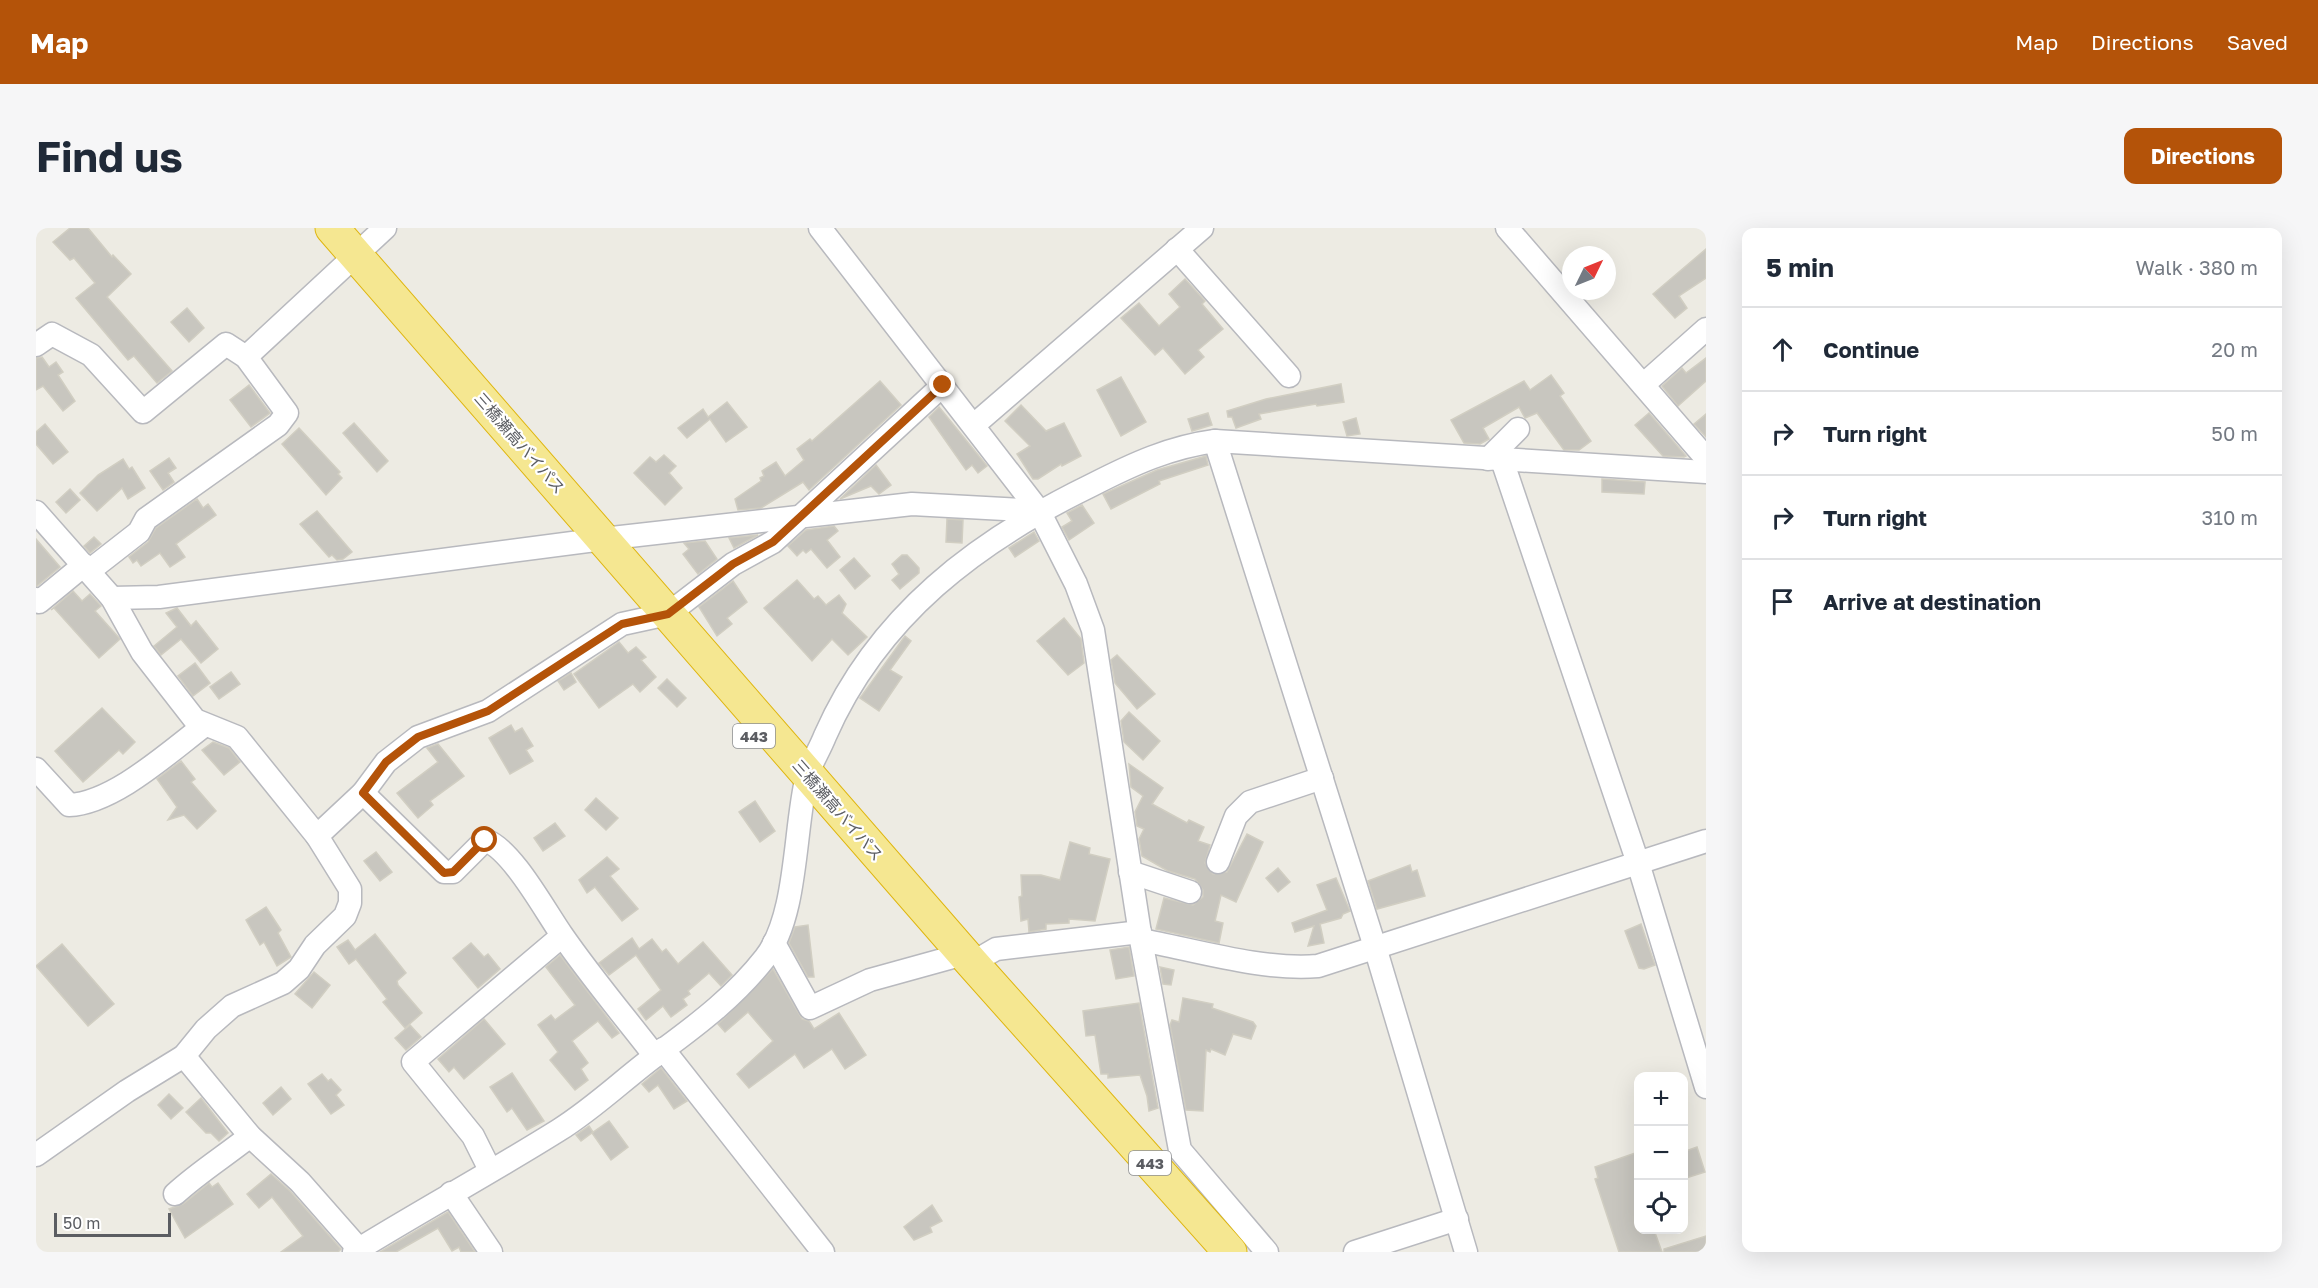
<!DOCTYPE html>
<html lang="en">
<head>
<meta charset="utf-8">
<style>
	body { margin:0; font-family:"Golos Text","Noto Sans JP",sans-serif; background:#f6f6f7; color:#1f2937 }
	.controls { position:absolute; right:18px; bottom:18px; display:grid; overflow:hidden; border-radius:12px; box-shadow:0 6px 24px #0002 }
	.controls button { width:54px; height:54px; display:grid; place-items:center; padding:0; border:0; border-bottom:2px solid #e0e1e3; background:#fff; color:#1f2937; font:30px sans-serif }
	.compass { position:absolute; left:1526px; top:18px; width:54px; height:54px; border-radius:50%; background:#fff; box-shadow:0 6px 24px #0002; rotate:47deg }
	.scale { position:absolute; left:18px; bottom:15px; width:117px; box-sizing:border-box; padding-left:6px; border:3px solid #5b5d62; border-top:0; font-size:16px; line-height:21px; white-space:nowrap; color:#5b5d62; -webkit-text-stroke:4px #fff; paint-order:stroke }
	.stop { position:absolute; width:18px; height:18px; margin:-14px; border:4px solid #b45309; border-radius:50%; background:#fff }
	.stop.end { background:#b45309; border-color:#fff; box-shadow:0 2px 6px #0008 }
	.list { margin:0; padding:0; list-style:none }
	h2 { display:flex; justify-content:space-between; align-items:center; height:78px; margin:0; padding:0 24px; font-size:26px }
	h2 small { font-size:20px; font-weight:400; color:#747a83 }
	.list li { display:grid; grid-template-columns:39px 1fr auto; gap:18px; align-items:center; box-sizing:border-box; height:84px; padding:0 24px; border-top:2px solid #e0e1e3 }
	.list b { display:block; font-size:22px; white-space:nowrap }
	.list em { font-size:20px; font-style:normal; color:#747a83 }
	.icon { flex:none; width:33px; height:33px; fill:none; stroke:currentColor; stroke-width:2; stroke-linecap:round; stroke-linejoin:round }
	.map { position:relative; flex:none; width:1670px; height:1024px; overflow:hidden; border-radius:12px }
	header { display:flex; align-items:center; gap:36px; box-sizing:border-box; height:84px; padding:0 30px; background:#b45309; color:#fff }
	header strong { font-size:28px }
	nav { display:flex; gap:33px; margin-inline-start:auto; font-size:21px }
	.intro { display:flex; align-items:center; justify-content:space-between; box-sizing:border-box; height:144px; padding:0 36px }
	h1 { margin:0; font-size:42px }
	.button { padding:15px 27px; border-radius:12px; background:#b45309; color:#fff; font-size:21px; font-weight:700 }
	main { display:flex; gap:36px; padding:0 36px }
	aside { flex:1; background:#fff; border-radius:12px; box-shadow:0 6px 24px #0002 }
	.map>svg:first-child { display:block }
	.building { fill:#c8c6bf; stroke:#d1cec2; stroke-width:1.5 }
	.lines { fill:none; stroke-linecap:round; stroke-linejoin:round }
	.minor-casing { stroke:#b8b9be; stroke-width:25 }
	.highway-casing { stroke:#dfb610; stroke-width:35 }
	.minor { stroke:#fff; stroke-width:22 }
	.highway { stroke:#f5e791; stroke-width:33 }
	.route { stroke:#b45309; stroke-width:8 }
	.labels { text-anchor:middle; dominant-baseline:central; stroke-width:4.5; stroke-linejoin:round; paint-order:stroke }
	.shield { fill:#fff; stroke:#8c8e91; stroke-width:1.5 }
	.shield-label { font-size:15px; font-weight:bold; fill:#5b5d62 }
	.street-label { font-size:16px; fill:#5b5d62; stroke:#fff }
</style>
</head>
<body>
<header>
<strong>Map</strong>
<nav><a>Map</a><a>Directions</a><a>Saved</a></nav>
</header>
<div class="intro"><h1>Find us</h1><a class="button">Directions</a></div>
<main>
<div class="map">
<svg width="1670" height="1024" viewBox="0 0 1670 1024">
	<rect width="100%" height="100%" fill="#edebe3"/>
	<!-- building -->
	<g class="building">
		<polygon points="34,0 52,0 76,29 77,27 95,46 71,69 136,143 121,155 98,128 92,132 40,70 59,55 38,30 34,32 17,14"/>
		<polygon points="1670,21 1670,50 1643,68 1651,80 1639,90 1617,66"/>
		<polygon points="1149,51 1169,73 1166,76 1187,101 1162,122 1168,129 1149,146 1127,120 1119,127 1085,90 1103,75 1123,98 1144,79 1133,66"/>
		<polygon points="151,80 168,100 153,114 135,94"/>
		<polygon points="6,129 13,139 20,134 27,144 22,147 39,173 27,183 7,158 0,162 0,130"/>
		<polygon points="1670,130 1670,153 1642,178 1626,158 1646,140 1650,145"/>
		<polygon points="1515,147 1528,165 1524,168 1555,213 1543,222 1528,222 1501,185 1489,190 1483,179 1447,200 1453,211 1451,212 1444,216 1428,215 1415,192 1488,153 1494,162"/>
		<polygon points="1085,149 1110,194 1085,208 1061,162"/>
		<polygon points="844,153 865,177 773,262 767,254 725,280 702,282 699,271 725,253 724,250 728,248 726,243 740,234 749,248 768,232 761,221 774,211 776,213"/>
		<polygon points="1305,156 1308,174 1281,178 1280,176 1223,186 1225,191 1200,200 1196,189 1192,189 1191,183 1230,171"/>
		<polygon points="213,157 234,185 215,199 194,172"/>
		<polygon points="691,174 711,199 690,214 674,191 651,210 642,200 667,181 672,189"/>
		<polygon points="985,177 1010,203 1028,195 1045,228 1026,238 1025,236 1002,251 997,251 981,226 994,218 969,193"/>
		<polygon points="903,179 951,238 942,245 936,237 930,242 893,189"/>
		<polygon points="1172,185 1176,197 1156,203 1152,191"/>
		<polygon points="1613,185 1650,228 1648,229 1627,228 1599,197"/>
		<polygon points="1670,186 1670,209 1658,196"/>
		<polygon points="1320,190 1324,206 1311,208 1307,194"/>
		<polygon points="318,195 352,233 341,244 307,205"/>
		<polygon points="9,196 32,224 17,236 0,216 0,204"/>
		<polygon points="263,200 304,244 302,246 306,250 290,267 246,216"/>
		<polygon points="628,227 640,238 633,245 646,260 629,277 598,245 614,229 620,234"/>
		<polygon points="1170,228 1172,237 1123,253 1124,256 1075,281 1067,266 1121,242"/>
		<polygon points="133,230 140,240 132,245 138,254 127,262 114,243"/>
		<polygon points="87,231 93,241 96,239 109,260 92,271 86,260 61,283 44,265 62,247"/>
		<polygon points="840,237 855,257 843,266 835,258 804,271"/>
		<polygon points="1566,251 1609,254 1608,266 1566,264"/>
		<polygon points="34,261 44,272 30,285 20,274"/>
		<polygon points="161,271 167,280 172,276 180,287 140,316 149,329 134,339 124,325 105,338 101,332 97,335 93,329 112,314 120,300"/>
		<polygon points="1046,277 1058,295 1033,312 1026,299 1036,293 1031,285"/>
		<polygon points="281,283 316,324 307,331 301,332 296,327 293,329 264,296"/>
		<polygon points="911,291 927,292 926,315 910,314"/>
		<polygon points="798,298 802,303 791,312 804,329 791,340 775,321 770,325 767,322 761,328 752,318 770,302"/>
		<polygon points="998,304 1003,313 979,329 973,320"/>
		<polygon points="722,307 698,320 693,310"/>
		<polygon points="58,309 65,316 54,325 48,318"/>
		<polygon points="0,311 24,339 1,358 0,358"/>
		<polygon points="669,313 681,331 662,346 647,326 653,321 648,315"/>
		<polygon points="866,327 871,327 883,340 883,345 864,361 856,352 863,346 856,336"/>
		<polygon points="818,330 834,348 819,361 804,342"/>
		<polygon points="761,352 778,371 782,368 790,377 803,367 810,376 806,385 831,409 812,427 796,411 776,433 728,380"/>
		<polygon points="697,353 711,374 691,390 696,396 681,408 663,379"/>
		<polygon points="37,363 46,373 54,366 65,378 59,383 84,411 63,430 18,380 15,382"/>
		<polygon points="141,380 155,398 160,393 182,421 165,435 145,411 125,427 118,418 141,399 130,385"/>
		<polygon points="1028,390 1045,411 1048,435 1032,447 1001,413"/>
		<polygon points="869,408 875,413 854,442 866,449 843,483 824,470"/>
		<polygon points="583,414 592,425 600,419 610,429 605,432 620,449 604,464 597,456 563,480 538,446"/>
		<polygon points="1081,427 1119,466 1101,481 1079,455 1075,432"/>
		<polygon points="159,435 174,455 157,468 142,448"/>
		<polygon points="195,444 204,456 183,471 174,459"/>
		<polygon points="535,445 540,454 528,462 522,453"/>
		<polygon points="631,451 650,470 641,479 622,460"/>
		<polygon points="66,480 99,514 87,526 83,522 47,554 19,523"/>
		<polygon points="1093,484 1124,513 1107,532 1088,514 1085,493"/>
		<polygon points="475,497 479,504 486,500 497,518 490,522 497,533 474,546 453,510"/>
		<polygon points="177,514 193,520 204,534 188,547 166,522"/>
		<polygon points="402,516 428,548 394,573 397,577 382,590 361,565 402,534 391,520"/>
		<polygon points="145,533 159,551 155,554 180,583 161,601 148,587 132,592 141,579 121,551"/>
		<polygon points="1093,536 1127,560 1116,576 1151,595 1153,592 1168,599 1162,613 1174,617 1169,635 1177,646 1191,644 1211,606 1227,614 1200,674 1185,667 1179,693 1187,695 1183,715 1120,701 1128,670 1157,677 1167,669 1167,662 1159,651 1132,643 1106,628 1103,611 1108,601 1101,598 1099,584 1107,568 1095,559"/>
		<polygon points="560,570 582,590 570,602 549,582"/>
		<polygon points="719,573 739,603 724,614 703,584"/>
		<polygon points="519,595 529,608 507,623 498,610"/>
		<polygon points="1034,614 1054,620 1053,626 1074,631 1059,693 1033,691 1033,695 1010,696 1010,701 993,704 992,691 985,693 983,669 986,668 985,647 1005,647 1024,652"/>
		<polygon points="340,624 356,644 344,653 328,633"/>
		<polygon points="571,629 583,641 574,648 602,681 586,693 559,659 551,665 543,652"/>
		<polygon points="1374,637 1376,644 1381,642 1389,668 1341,681 1332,653"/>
		<polygon points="1242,640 1254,654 1242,664 1230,650"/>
		<polygon points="1300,650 1314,683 1307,686 1305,690 1284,696 1288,715 1272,718 1278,698 1259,704 1256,695 1291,682 1281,657"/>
		<polygon points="230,679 245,702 242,705 255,729 241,738 228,714 224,717 210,692"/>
		<polygon points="1605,696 1619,737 1608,741 1603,740 1589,703"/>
		<polygon points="772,697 778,749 772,749 753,715 759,699"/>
		<polygon points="339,706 370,745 361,753 362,757 386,785 369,800 347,774 351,771 320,731 313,736 301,719 312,712 319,722"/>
		<polygon points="596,710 603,721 616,711 626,724 630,721 642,736 667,714 696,747 685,758 673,745 652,763 654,766 647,771 651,777 635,789 627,778 610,792 602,781 625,762 600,727 573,747 563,735"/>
		<polygon points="435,715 448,729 452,726 464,741 442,760 417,730"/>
		<polygon points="26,716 78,776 52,798 0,738"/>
		<polygon points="1093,719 1098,748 1080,751 1074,722"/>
		<polygon points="524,727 583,805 576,810 562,793 536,813 552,835 545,841 552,852 539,862 514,832 522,824 502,797 515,787 519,792 539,777 510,739"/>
		<polygon points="1124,739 1138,742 1135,757 1127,756"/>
		<polygon points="737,741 766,791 773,793 778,801 803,785 830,827 809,841 796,821 768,840 759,826 713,860 701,846 737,813 712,784 689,804 682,796"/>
		<polygon points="278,744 294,757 276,780 259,766"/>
		<polygon points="1147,770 1177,776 1176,780 1217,794 1220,798 1215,811 1197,806 1189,827 1175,821 1174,824 1170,822 1167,883 1150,882 1134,797 1136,792 1143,794"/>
		<polygon points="1103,775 1122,880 1113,883 1111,868 1104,847 1072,850 1072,846 1065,846 1059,807 1050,808 1047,783"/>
		<polygon points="448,791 469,816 428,851 418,839 413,844 402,831"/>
		<polygon points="374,797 385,809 370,822 359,810"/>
		<polygon points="625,840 651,873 638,881 622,857 613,864 606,856"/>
		<polygon points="476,845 508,893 491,902 476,880 471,884 454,859"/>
		<polygon points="286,846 292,853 295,851 305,862 300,867 308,877 295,886 272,856"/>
		<polygon points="245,859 255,871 237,887 227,875"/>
		<polygon points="133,866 147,880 135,891 122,877"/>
		<polygon points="165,870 192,905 183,913 175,905 170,905 150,884"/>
		<polygon points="573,893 592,919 575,932 556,905"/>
		<polygon points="553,898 557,904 545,913 540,907"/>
		<polygon points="1661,919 1669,944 1647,951 1647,924"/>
		<polygon points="1602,924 1602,1002 1618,1002 1626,1024 1583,1024 1559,951 1562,950 1559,939"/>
		<polygon points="235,946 254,963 305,1021 302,1024 245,1024 267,1008 236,969 223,980 211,966"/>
		<polygon points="173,955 176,959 182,955 197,976 149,1010 133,981 147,976"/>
		<polygon points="896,977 906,993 894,999 896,1004 878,1012 868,999"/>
		<polygon points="412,984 439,1024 425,1024 423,1019 416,1023 402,1000 360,1024 344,1024"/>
		<polygon points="1670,1008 1670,1024 1628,1024 1628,1021"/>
	</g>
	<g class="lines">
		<defs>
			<g id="minor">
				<polyline points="784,0 1003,283 1040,356 1057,402 1105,712 1144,922 1231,1024"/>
				<polyline points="1471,0 1670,230"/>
				<polyline points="1141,21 1253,148"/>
				<polyline points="0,117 16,106 55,127 107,184 190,116 210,129 251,185 242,197 110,291 103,304 53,343"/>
				<polyline points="210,129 349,0"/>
				<polyline points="1607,157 1670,101"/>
				<polyline points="938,197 1166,0"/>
				<polyline points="1179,213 1339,719 1430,1024"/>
				<polyline points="1452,231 1482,201"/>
				<polyline points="1466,232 1602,635 1670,859"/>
				<polyline points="0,284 76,370 106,424 159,492 201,509 281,608 314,661 314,675 309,688 279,717 263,741 247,755 196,778 170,801 148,828 91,863 0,927"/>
				<polyline points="76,370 123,369 567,311 876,276 1003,283"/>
				<polyline points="0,371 3,374 48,337"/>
				<path d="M0,541L33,577C78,575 133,524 169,497"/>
				<path d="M327,565L408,644H417L449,612C476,621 509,683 526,707C555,749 588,788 619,828"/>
				<polyline points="281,608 327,565 350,534 382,509 452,483 586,396 632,386 697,336 737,314 907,157"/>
				<polyline points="1182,634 1200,588 1214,574 1286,550"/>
				<polyline points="1094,644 1154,664"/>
				<path d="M1105,712C1159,722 1228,743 1282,738L1670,613"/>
				<polyline points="738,715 774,780 834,752 928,726"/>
				<polyline points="936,735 960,721 1104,704"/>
				<polyline points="627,821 787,1024"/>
				<polyline points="148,828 214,908 264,954 323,1021"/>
				<polyline points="454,942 437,908 377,834 526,708"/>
				<polyline points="415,965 455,1024"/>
				<path d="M139,966C163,944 189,928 214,908"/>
				<path d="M318,1024C386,982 456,944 523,902C560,879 592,847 627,822C665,794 700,767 729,730C762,688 758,600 771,548C775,535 784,521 789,508C842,387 941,313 1056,257C1097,236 1134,219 1179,213L1670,244"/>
				<polyline points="1319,1024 1421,991"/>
			</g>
			<polyline id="highway" points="296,0 936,735 1194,1024"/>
		</defs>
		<!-- minor casing -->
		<use href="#minor" class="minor-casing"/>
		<!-- highway casing -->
		<use href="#highway" class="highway-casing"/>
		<!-- minor -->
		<use href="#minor" class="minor"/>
		<!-- highway -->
		<use href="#highway" class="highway"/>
	</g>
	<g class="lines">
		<!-- route -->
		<polyline class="route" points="449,612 417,644 408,645 327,565 350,534 382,509 452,483 586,396 632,386 697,336 737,314 907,157"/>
	</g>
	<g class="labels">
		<!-- shield labels -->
		<g class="shield">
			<rect x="697" y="496" width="42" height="24" rx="4.5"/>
			<rect x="1093" y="923" width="42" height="24" rx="4.5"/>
		</g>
		<g class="shield-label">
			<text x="718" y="508">443</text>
			<text x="1114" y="935">443</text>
		</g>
		<!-- street labels -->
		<g class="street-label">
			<text transform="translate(484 215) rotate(49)">三橋瀬高バイパス</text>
			<text transform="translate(802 582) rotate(49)">三橋瀬高バイパス</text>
		</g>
	</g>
</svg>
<div class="controls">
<button>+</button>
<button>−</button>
<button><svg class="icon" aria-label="locate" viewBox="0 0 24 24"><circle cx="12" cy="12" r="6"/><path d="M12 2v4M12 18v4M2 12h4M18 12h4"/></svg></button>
</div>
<svg class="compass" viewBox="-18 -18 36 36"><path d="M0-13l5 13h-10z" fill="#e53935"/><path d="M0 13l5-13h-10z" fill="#747a83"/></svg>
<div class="scale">50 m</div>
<div class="stop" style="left:449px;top:612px"></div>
<div class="stop end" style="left:907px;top:157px"></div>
</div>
<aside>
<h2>5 min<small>Walk · 380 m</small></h2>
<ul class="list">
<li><svg class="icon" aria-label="ahead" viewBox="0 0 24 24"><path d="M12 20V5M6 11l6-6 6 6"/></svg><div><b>Continue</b></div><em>20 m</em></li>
<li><svg class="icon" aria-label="right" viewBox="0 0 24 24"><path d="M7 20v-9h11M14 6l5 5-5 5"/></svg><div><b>Turn right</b></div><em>50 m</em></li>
<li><svg class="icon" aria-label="right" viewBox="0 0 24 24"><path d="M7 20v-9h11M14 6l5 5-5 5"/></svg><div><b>Turn right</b></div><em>310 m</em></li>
<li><svg class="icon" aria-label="arrive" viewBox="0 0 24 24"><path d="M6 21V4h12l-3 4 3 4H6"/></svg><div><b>Arrive at destination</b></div></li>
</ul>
</aside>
</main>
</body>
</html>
